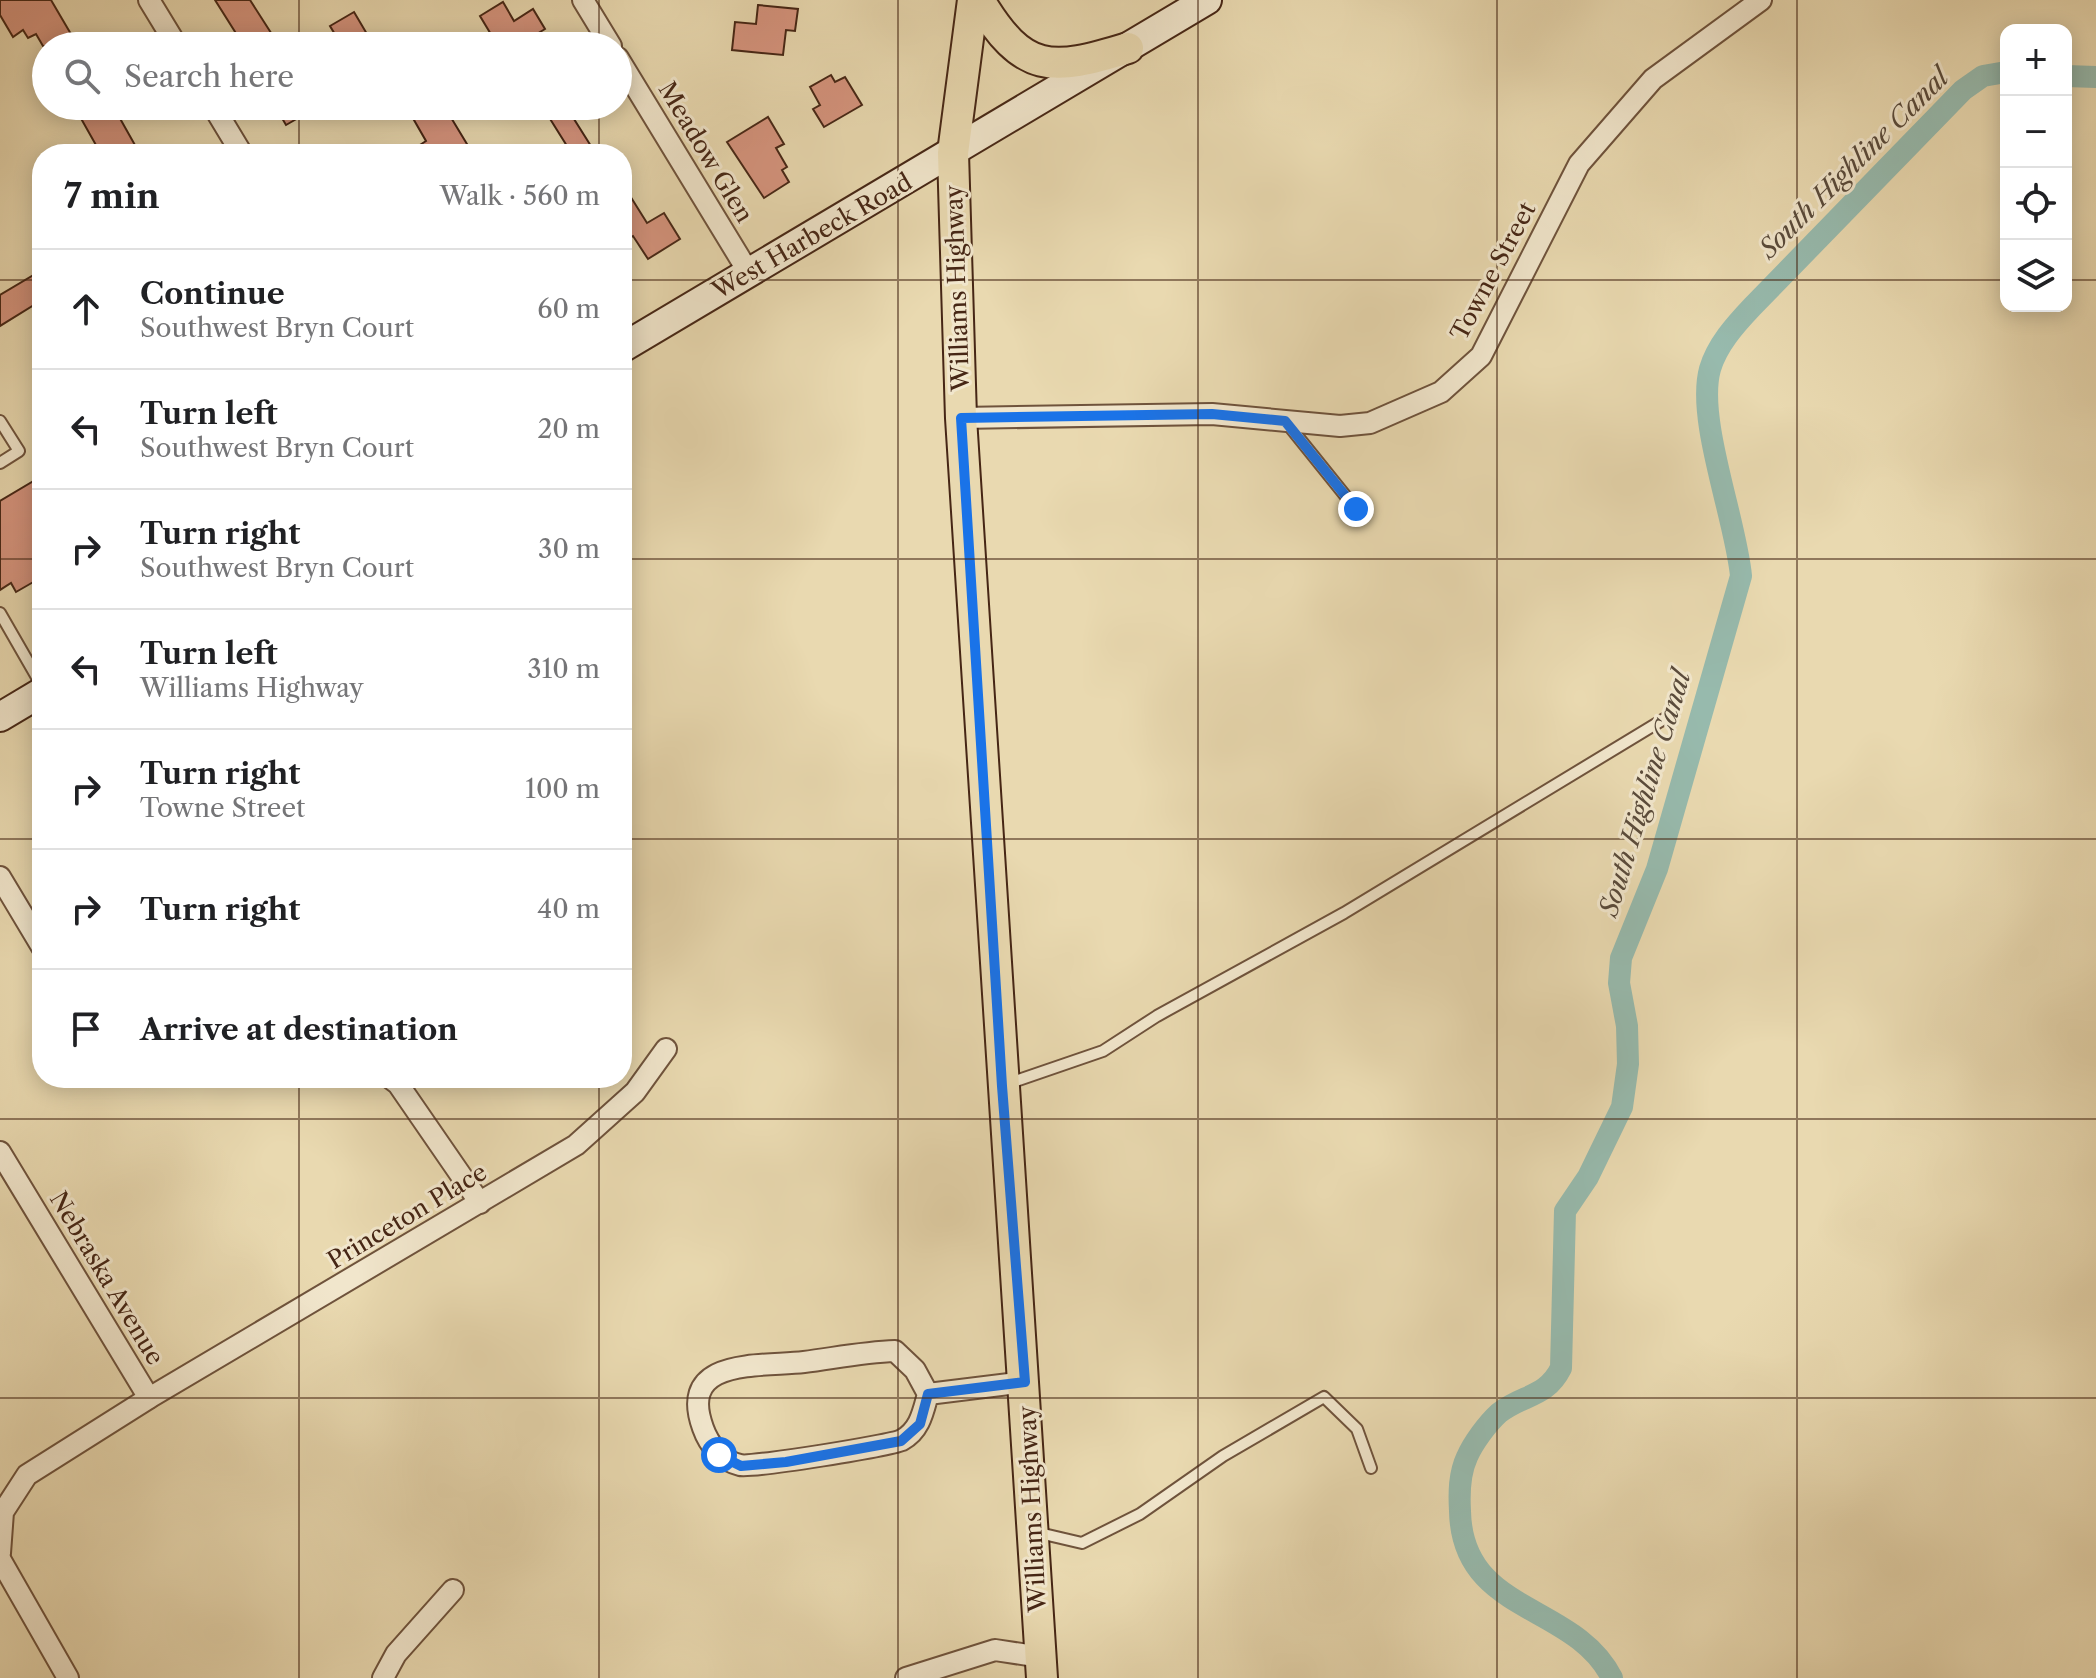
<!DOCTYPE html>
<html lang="en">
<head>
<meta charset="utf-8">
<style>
	body { margin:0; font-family:"Libre Caslon Text",serif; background:#f6f6f6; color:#202124 }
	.controls { position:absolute; right:24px; top:24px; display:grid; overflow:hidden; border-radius:16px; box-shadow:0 4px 20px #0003 }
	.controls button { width:72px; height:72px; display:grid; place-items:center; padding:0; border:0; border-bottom:2px solid #e0e0e0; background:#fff; color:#202124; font:40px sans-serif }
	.stop { position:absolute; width:24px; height:24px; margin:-18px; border:6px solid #1a73e8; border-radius:50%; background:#fff }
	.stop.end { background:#1a73e8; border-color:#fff; box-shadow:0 2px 8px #0008 }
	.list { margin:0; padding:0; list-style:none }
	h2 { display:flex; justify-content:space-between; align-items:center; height:104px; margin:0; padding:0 32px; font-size:34px }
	h2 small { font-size:26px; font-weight:400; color:#757577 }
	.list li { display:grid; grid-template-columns:52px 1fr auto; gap:24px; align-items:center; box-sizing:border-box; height:120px; padding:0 32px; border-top:2px solid #e0e0e0 }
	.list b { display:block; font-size:30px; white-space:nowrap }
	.list p { margin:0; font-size:26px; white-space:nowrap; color:#757577 }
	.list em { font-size:26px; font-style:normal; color:#757577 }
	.icon { flex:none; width:44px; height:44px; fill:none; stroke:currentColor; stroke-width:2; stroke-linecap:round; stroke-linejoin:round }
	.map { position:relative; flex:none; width:2096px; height:1678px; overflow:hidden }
	.search { position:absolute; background:#fff; box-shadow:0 4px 20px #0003; left:32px; top:32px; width:600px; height:88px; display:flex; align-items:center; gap:20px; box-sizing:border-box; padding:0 28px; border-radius:44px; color:#757577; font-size:30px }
	.panel { position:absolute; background:#fff; box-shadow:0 4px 20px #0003; left:32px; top:144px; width:600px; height:944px; border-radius:32px }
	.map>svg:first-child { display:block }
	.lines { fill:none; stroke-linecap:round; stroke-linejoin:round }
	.canal { stroke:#97baad; stroke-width:22 }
	.building { fill:#d6947e; stroke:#462615; stroke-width:2 }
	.lane-casing { stroke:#6f533c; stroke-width:14 }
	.street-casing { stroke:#6f533c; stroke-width:24 }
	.secondary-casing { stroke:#462615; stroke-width:32 }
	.primary-casing { stroke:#462615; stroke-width:34 }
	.lane { stroke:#f1e6cc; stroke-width:10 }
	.street { stroke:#f1e6cc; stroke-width:20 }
	.secondary { stroke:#f1e6cc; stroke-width:28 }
	.primary { stroke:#e9d9b0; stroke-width:30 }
	.route { stroke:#1a73e8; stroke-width:10 }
	.grid { fill:none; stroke:#462615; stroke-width:2; stroke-opacity:0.55 }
	.labels { text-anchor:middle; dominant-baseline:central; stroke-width:6; stroke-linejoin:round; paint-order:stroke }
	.street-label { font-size:24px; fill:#462615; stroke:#f1e6cc }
	.water-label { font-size:26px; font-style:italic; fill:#5a4b3b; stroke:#f1e6cc }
</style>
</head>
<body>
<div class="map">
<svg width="2096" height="1678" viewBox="0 0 2096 1678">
	<rect width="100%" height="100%" fill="#e9d9b0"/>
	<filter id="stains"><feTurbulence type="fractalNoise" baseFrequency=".0025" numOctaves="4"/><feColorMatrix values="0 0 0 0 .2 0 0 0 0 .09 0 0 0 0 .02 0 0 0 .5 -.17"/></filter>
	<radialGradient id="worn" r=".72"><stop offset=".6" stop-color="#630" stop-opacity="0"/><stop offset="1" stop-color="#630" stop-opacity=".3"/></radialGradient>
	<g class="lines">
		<!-- canal -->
		<g class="canal">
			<polyline points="2066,76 2096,77"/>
			<path d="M1612,1678C1574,1602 1462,1615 1460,1511C1459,1493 1459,1474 1467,1457C1473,1443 1487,1424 1499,1413C1523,1394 1546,1398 1561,1368L1565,1211L1588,1177L1622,1107L1628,1064L1627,1026L1619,983L1621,958L1657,869L1741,576C1736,520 1696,419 1710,369C1717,345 1735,325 1752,307L1963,90L1983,76L2006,72"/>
		</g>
	</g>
	<!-- building -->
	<g class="building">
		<polygon points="0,0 51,0 78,46 43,46 36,34 28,38 23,30 13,37 0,15"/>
		<polygon points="215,0 250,0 273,36 258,46 244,46"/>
		<polygon points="503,2 514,21 533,9 545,29 517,46 498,46 480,16"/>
		<polygon points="758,5 798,9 795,31 786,30 783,55 732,50 735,22 756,24"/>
		<polygon points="354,12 367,34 342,46 330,26"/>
		<polygon points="831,75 835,82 845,77 862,105 824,127 813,109 820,105 810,87"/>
		<polygon points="74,106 113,106 140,154 101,154"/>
		<polygon points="275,106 319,106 286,125"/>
		<polygon points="438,106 444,106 473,154 406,154 426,141 414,120"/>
		<polygon points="542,106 596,106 574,119 596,154 572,154"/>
		<polygon points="768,117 784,144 776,148 787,167 782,170 789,182 764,198 727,142"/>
		<polygon points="622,183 647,223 664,213 680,239 648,259 633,236 622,243"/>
		<polygon points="42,270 42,300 0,326 0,295"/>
		<polygon points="42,476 42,577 16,592 11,583 0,590 0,501"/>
	</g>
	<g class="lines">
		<defs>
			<g id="lane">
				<polyline points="0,421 19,451 0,463"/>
				<polyline points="1286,422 1356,509"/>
				<polyline points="0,613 42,686"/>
				<polyline points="1007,1084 1103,1051 1157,1016 1344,913 1674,713"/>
				<polyline points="1035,1532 1082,1543 1140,1514 1223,1456 1324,1397 1357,1429 1371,1468"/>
			</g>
			<g id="street">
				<polyline points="149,0 177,46"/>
				<polyline points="583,0 611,46"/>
				<polyline points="618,58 749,273"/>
				<polyline points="213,106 242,154"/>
				<polyline points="961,418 1212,414 1340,426 1370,423 1441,392 1481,356 1579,164 1653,79 1761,0"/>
				<polyline points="0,877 42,947"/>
				<polyline points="390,1078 398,1084 480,1203"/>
				<polyline points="0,1152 149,1398"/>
				<path d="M928,1394C923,1412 920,1430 902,1440C893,1445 752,1468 740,1465C722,1461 709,1445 703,1428C677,1357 760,1367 804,1362C835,1358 864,1352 895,1351L915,1370L928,1394L1025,1382"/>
				<polyline points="0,1553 3,1512 27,1475 149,1398 576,1145 635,1092 666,1049"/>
				<polyline points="0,1559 68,1678"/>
				<polyline points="383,1678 396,1654 453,1590"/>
				<polyline points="906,1678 995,1650 1041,1657"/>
			</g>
			<g id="secondary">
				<polyline points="622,348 1207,0"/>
				<polyline points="0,717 42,692"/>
			</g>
			<g id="primary">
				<polyline points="973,0 953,153 961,418 1042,1678"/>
				<path d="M979,0C1023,74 1051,72 1128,48"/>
			</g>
		</defs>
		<!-- lane casing -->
		<use href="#lane" class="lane-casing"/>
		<!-- street casing -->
		<use href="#street" class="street-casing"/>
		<!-- secondary casing -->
		<use href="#secondary" class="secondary-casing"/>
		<!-- primary casing -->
		<use href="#primary" class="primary-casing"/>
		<!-- lane -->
		<use href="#lane" class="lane"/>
		<!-- street -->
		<use href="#street" class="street"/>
		<!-- secondary -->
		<use href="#secondary" class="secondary"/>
		<!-- primary -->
		<use href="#primary" class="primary"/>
	</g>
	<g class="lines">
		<!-- route -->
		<polyline class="route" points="719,1455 741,1466 786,1462 901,1441 920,1424 928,1394 1025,1382 1002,1086 961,418 1212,414 1285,421 1356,509"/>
	</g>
	<!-- grid -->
	<path class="grid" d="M299,0V46M599,0V46M898,0V1678M1198,0V1678M1497,0V1678M1797,0V1678M299,106V154M599,106V154M0,280H42M622,280H2006M2066,280H2096M0,559H42M622,559H2096M0,839H42M622,839H2096M299,1078V1678M599,1078V1678M0,1119H2096M0,1398H2096"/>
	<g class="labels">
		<!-- street labels -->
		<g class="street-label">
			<text transform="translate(706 152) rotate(59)">Meadow Glen</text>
			<text transform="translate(812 236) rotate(-30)">West Harbeck Road</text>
			<text transform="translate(1493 271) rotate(-62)">Towne Street</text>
			<text transform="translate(957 288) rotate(-92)">Williams Highway</text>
			<text transform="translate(407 1216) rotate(-31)">Princeton Place</text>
			<text transform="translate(107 1278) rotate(59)">Nebraska Avenue</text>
			<text transform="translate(1032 1509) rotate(-93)">Williams Highway</text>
		</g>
		<!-- water labels -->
		<g class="water-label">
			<text transform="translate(1854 163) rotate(-45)">South Highline Canal</text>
			<text transform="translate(1645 793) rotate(-73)">South Highline Canal</text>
		</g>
	</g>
	<rect width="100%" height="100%" filter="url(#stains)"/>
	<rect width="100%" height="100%" fill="url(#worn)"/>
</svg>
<div class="controls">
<button>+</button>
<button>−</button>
<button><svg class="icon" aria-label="locate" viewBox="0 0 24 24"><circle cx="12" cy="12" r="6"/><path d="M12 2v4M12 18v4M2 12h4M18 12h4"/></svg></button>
<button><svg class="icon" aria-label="layers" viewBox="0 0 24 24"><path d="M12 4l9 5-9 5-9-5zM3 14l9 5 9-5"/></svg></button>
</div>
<div class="stop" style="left:719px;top:1455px"></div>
<div class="stop end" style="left:1356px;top:509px"></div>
<div class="search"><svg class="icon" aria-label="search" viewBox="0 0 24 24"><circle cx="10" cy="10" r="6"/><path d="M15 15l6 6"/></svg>Search here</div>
<section class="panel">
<h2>7 min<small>Walk · 560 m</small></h2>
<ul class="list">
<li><svg class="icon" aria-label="ahead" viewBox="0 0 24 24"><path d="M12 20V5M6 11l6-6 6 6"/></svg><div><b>Continue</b><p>Southwest Bryn Court</p></div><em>60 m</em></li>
<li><svg class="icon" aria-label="left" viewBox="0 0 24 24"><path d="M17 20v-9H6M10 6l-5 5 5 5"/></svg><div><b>Turn left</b><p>Southwest Bryn Court</p></div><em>20 m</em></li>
<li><svg class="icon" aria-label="right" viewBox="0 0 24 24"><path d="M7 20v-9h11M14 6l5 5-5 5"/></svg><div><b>Turn right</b><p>Southwest Bryn Court</p></div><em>30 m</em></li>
<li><svg class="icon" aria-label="left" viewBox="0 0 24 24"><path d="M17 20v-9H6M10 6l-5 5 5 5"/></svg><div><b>Turn left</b><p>Williams Highway</p></div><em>310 m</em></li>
<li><svg class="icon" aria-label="right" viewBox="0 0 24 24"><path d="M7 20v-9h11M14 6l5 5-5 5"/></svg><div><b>Turn right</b><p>Towne Street</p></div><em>100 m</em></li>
<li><svg class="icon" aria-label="right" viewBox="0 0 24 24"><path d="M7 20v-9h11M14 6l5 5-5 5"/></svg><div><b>Turn right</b></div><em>40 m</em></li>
<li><svg class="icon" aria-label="arrive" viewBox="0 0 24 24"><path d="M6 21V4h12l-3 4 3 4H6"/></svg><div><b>Arrive at destination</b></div></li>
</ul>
</section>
</div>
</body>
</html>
